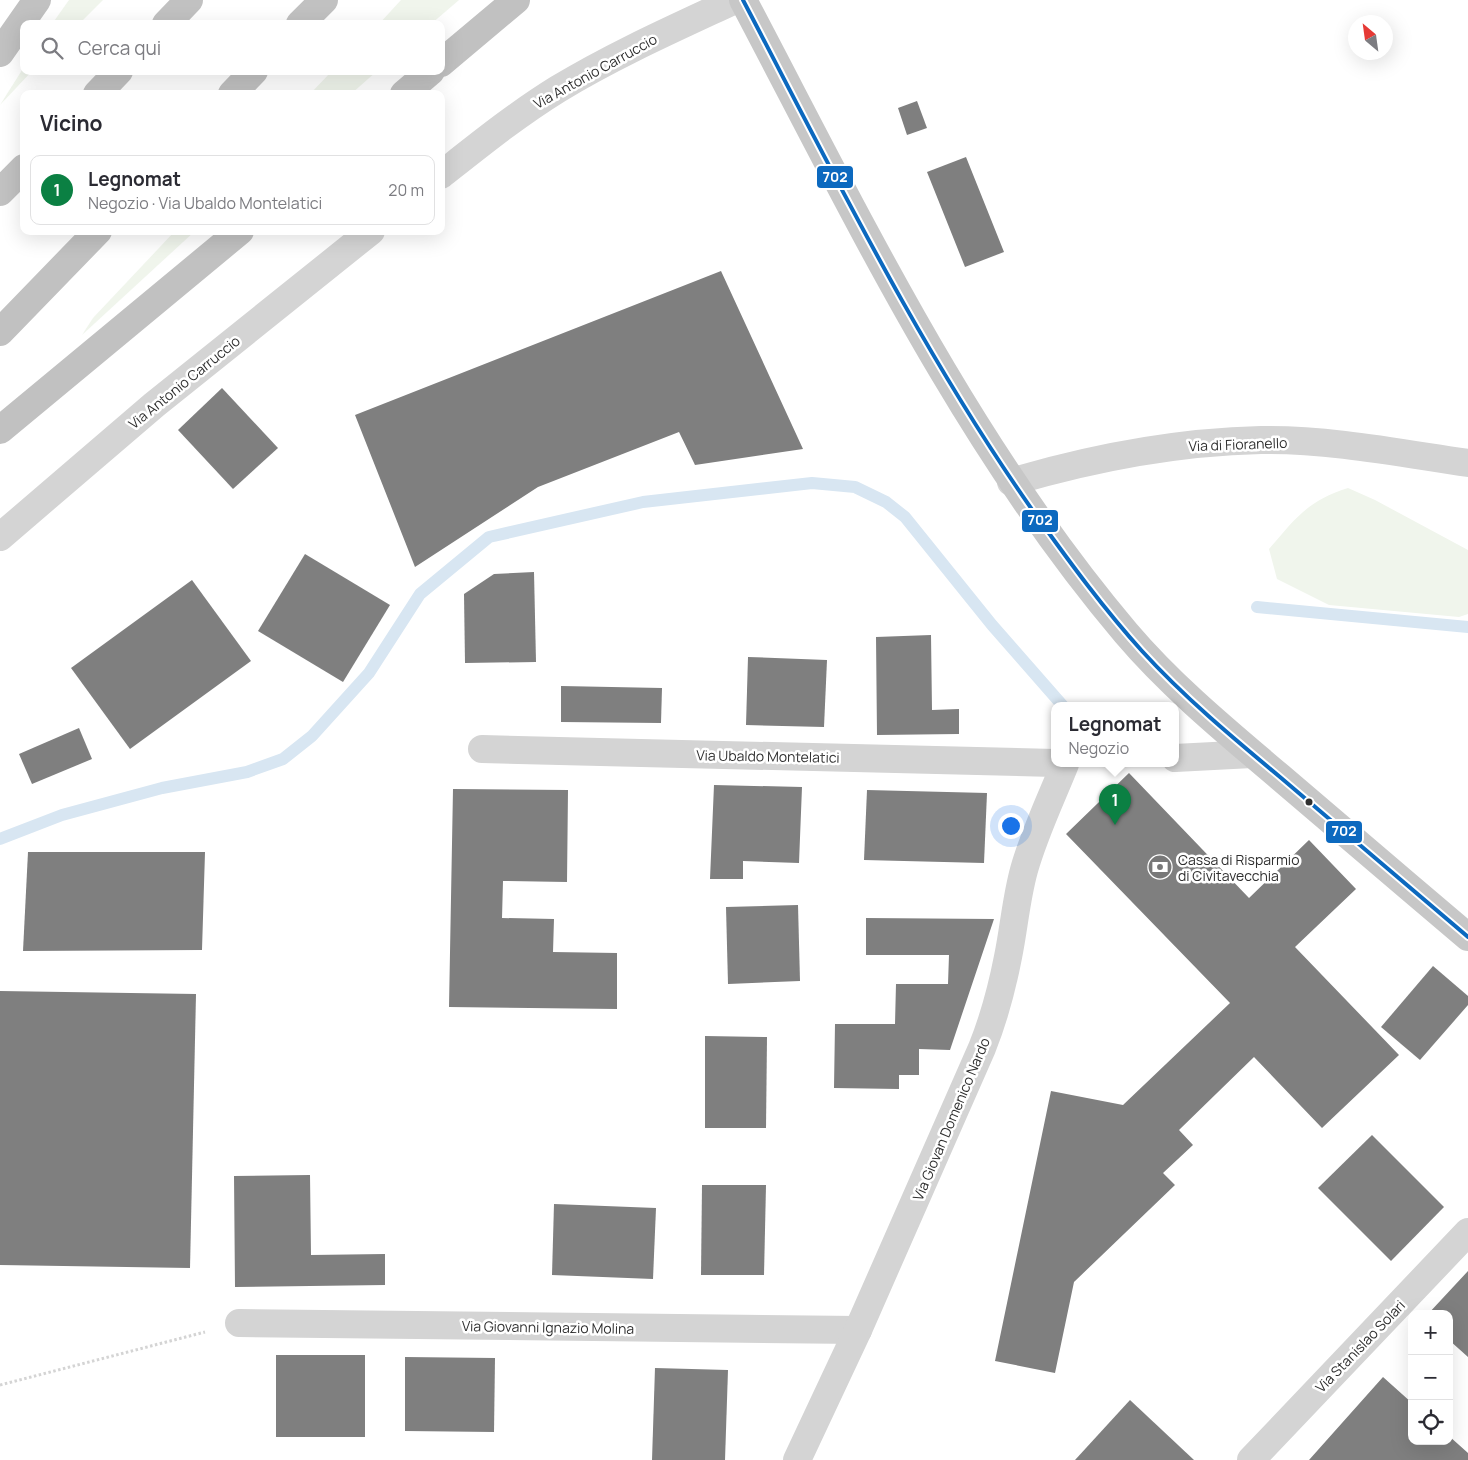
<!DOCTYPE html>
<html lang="it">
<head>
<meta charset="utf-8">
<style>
	body { margin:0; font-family:Manrope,sans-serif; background:#f2f2f3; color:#2b2b33 }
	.controls { position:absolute; right:15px; bottom:15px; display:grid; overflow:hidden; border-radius:10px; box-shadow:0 5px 20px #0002 }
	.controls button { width:45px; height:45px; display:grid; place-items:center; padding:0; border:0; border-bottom:1px solid #e1e1e2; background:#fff; color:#2b2b33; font:25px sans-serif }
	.compass { position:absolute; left:1348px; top:15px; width:45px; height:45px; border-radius:50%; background:#fff; box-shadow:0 5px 20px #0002; rotate:331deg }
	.you { position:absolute; left:1010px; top:825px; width:18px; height:18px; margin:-12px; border:4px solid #fff; border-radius:50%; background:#1a73e8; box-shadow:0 0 0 8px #1a73e833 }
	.badge { display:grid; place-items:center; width:32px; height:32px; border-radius:50%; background:#0b8043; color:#fff; font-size:16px; font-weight:700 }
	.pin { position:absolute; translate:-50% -41px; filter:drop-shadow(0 1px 2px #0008) }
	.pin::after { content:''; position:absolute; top:26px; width:18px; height:15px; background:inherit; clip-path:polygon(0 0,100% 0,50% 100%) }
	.popup { position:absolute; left:1051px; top:702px; width:128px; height:65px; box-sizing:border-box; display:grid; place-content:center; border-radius:10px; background:#fff; filter:drop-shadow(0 1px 4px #0005); font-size:16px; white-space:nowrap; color:#7c7c81 }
	.popup b { font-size:19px; color:#2b2b33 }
	.popup::after { content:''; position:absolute; left:50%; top:100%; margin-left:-10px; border:10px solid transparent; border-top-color:#fff }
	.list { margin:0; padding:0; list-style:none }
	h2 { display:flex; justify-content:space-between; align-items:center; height:65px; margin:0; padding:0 20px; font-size:21px }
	h2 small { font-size:16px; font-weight:400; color:#7c7c81 }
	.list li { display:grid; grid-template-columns:32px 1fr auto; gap:15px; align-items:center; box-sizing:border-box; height:70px; margin:0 10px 10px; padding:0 10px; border:1px solid #e1e1e2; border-radius:10px }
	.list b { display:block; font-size:19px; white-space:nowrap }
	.list p { margin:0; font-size:16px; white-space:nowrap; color:#7c7c81 }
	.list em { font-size:16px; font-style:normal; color:#7c7c81 }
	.icon { flex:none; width:28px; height:28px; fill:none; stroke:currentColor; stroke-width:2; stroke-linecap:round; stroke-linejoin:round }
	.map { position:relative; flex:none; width:1468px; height:1460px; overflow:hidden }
	.search { position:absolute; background:#fff; box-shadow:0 5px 20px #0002; left:20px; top:20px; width:425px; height:55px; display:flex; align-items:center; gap:12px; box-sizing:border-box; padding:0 18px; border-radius:10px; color:#7c7c81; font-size:19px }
	.panel { position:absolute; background:#fff; box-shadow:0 5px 20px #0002; left:20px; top:90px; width:425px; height:145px; border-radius:10px }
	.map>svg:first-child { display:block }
	.green { fill:#f0f5ec }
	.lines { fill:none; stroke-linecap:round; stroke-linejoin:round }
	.stream { stroke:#d8e6f2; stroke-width:12 }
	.building { fill:#7f7f7f }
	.path { stroke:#d4d4d4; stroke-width:3; stroke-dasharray:2.5 2.5; stroke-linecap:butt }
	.minor { stroke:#d4d4d4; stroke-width:28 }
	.major { stroke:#c7c7c7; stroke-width:28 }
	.highway { stroke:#c1c1c1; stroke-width:28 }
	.bus-1-casing { stroke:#fff; stroke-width:8 }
	.bus-1 { stroke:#0c69bf; stroke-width:4 }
	.bus-dot { fill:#2f2f2f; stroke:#fff; stroke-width:2 }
	.labels { text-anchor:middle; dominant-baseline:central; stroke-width:5; stroke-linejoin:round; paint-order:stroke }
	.street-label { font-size:14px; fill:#2f2f2f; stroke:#fff }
	.poi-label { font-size:14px; fill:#2f2f2f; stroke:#fff; text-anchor:start }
	.line-badge { stroke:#fff; stroke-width:2 }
	.badge-label { font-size:14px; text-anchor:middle; font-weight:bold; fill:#fff }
</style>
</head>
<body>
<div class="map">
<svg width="1468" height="1460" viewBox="0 0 1468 1460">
	<rect width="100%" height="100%" fill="#fff"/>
	<!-- green -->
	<g class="green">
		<polygon points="69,0 103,0 79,24 52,24"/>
		<polygon points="401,0 459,0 431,24 379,24"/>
		<polygon points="24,67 24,71 32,71 0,105"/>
		<polygon points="332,71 377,71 351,94 310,94"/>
		<polygon points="175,231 195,231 82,335 93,318"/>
		<path d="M1348,488L1375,500L1468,550V614L1459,617L1329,605L1277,579L1269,549C1296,518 1307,501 1348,488Z"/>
	</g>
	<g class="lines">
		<!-- stream -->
		<g class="stream">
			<polyline points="1257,607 1468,627"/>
			<polyline points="0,839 62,815 162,788 247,772 283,759 312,736 369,673 420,594 489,537 643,502 812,483 855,487 886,502 905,517 992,625 1063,706"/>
		</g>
	</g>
	<!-- building -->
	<g class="building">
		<polygon points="917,101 927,128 907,135 898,108"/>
		<polygon points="966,157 1004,252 965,267 927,172"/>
		<polygon points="721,271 803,449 695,465 679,432 538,487 415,567 355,415"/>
		<polygon points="222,388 278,448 233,489 178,430"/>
		<polygon points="305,554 390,605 343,682 258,631"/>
		<polygon points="534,572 536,662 465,663 464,594 494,574"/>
		<polygon points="192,580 251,661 130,749 71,668"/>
		<polygon points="931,635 932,710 959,709 959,734 877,735 876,637"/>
		<polygon points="748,657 827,660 824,727 746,725"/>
		<polygon points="561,686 662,688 661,723 561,722"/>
		<polygon points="79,728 92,759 32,784 19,754"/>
		<polygon points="1129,773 1249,898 1309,840 1356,889 1295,947 1399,1055 1322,1128 1254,1057 1179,1130 1193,1145 1163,1173 1175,1185 1074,1282 1055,1373 995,1361 1051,1091 1123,1105 1230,1003 1066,834"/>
		<polygon points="714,785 802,787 799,863 743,861 743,879 710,879"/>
		<polygon points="453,789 568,790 567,882 503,881 502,918 554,919 553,952 617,953 617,1009 449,1007"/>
		<polygon points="867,790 987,793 984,863 864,860"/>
		<polygon points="28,852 205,852 202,950 23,951"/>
		<polygon points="798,905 800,981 728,984 726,907"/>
		<polygon points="866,918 994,919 950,1050 919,1049 919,1075 899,1075 899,1089 834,1088 835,1024 895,1024 896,984 948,984 949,955 866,955"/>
		<polygon points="1433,966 1468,996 1468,1005 1420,1060 1381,1027"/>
		<polygon points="0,991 196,994 190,1268 0,1265"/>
		<polygon points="705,1036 767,1037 766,1128 705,1128"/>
		<polygon points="1372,1135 1444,1207 1391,1261 1318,1188"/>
		<polygon points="310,1175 311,1255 385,1254 385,1285 235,1287 234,1176"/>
		<polygon points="702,1185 766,1185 764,1275 701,1275"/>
		<polygon points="554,1204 656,1208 653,1279 552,1275"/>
		<polygon points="1468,1271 1468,1357 1449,1340 1449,1314 1428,1314"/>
		<rect x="276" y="1355" width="89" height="82"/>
		<polygon points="405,1357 495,1358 494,1432 405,1431"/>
		<polygon points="655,1368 728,1370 725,1460 652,1460"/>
		<polygon points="1383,1377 1412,1403 1412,1441 1449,1441 1449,1436 1468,1453 1468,1460 1309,1460"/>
		<polygon points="1130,1400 1194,1460 1075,1460"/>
	</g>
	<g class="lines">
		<!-- path -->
		<polyline class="path" points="0,1385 205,1332"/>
		<!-- minor -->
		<g class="minor">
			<path d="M441,175C479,145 516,115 558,89C614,55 675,28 735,0"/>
			<path d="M1011,482C1092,458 1176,442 1261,440C1330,439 1400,453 1468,463"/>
			<polyline points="0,537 154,405 371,231"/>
			<polyline points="482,749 1055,763"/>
			<polyline points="1175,758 1252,754"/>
			<polyline points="239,1323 858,1330"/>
			<path d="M797,1460L858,1330L982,1048C994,1018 1002,988 1008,957C1014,928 1016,899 1024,870C1034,834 1051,799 1065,764"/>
			<polyline points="1251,1460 1468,1232"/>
		</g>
		<!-- major -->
		<path class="major" d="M743,0C858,218 965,443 1126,633C1171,686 1227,732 1280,777C1342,830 1405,884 1468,937"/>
		<!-- highway -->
		<g class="highway">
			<polyline points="166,24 189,0"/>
			<polyline points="300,24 324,0"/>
			<polyline points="0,53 37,0"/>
			<polyline points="441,63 516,0"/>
			<polyline points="97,94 119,71"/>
			<polyline points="232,94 254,71"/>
			<polyline points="404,94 431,71"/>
			<polyline points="0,192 24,168"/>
			<polyline points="0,332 98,231"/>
			<polyline points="0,430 240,231"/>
		</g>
		<defs>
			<path id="bus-1" d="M743,0C835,176 923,356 1038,518C1071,564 1104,609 1142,651C1184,697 1232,737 1280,777C1343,830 1405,884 1468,937"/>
		</defs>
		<!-- bus-1 casing -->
		<use href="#bus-1" class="bus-1-casing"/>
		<!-- bus-1 -->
		<use href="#bus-1" class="bus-1"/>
	</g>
	<!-- icons -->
	<defs>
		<symbol id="bank-disc" viewBox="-11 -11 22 22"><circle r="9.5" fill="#787878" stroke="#fff"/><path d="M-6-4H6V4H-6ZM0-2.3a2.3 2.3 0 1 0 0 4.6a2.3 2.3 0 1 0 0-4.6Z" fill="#fff"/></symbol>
	</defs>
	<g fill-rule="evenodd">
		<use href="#bank-disc" x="1146" y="853" width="28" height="28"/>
	</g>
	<!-- markers -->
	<circle class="bus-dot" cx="1309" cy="802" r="4.5"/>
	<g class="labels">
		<!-- street labels -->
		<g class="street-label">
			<text transform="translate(595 71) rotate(-29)">Via Antonio Carruccio</text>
			<text transform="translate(184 382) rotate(-39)">Via Antonio Carruccio</text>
			<text transform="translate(1238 444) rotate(-2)">Via di Fioranello</text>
			<text transform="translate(768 756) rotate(1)">Via Ubaldo Montelatici</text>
			<text transform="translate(951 1119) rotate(-67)">Via Giovan Domenico Nardo</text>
			<text transform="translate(548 1327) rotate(1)">Via Giovanni Ignazio Molina</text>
			<text transform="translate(1360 1346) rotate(-46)">Via Stanislao Solari</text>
		</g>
		<!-- poi labels -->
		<g class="poi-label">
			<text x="1178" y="859">Cassa di Risparmio<tspan x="1178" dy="16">di Civitavecchia</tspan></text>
		</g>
	</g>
	<g class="line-badge">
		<rect x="816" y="165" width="38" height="24" rx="5" fill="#0c69bf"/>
		<rect x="1021" y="509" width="38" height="24" rx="5" fill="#0c69bf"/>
		<rect x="1325" y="820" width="38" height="24" rx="5" fill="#0c69bf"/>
	</g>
	<g class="badge-label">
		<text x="835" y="182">702</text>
		<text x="1040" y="525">702</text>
		<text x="1344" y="836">702</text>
	</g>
</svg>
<div class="controls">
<button>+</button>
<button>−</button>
<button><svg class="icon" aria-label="locate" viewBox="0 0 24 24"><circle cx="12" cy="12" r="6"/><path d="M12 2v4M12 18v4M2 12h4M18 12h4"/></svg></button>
</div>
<svg class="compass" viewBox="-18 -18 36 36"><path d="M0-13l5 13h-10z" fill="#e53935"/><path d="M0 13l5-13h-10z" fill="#7c7c81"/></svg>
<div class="you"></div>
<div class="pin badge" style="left:1115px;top:825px">1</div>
<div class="popup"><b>Legnomat</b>Negozio</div>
<div class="search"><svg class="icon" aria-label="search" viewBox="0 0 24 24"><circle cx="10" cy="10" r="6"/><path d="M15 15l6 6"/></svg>Cerca qui</div>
<section class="panel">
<h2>Vicino<small></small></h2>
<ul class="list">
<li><span class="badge">1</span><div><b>Legnomat</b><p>Negozio · Via Ubaldo Montelatici</p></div><em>20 m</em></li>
</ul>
</section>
</div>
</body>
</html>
